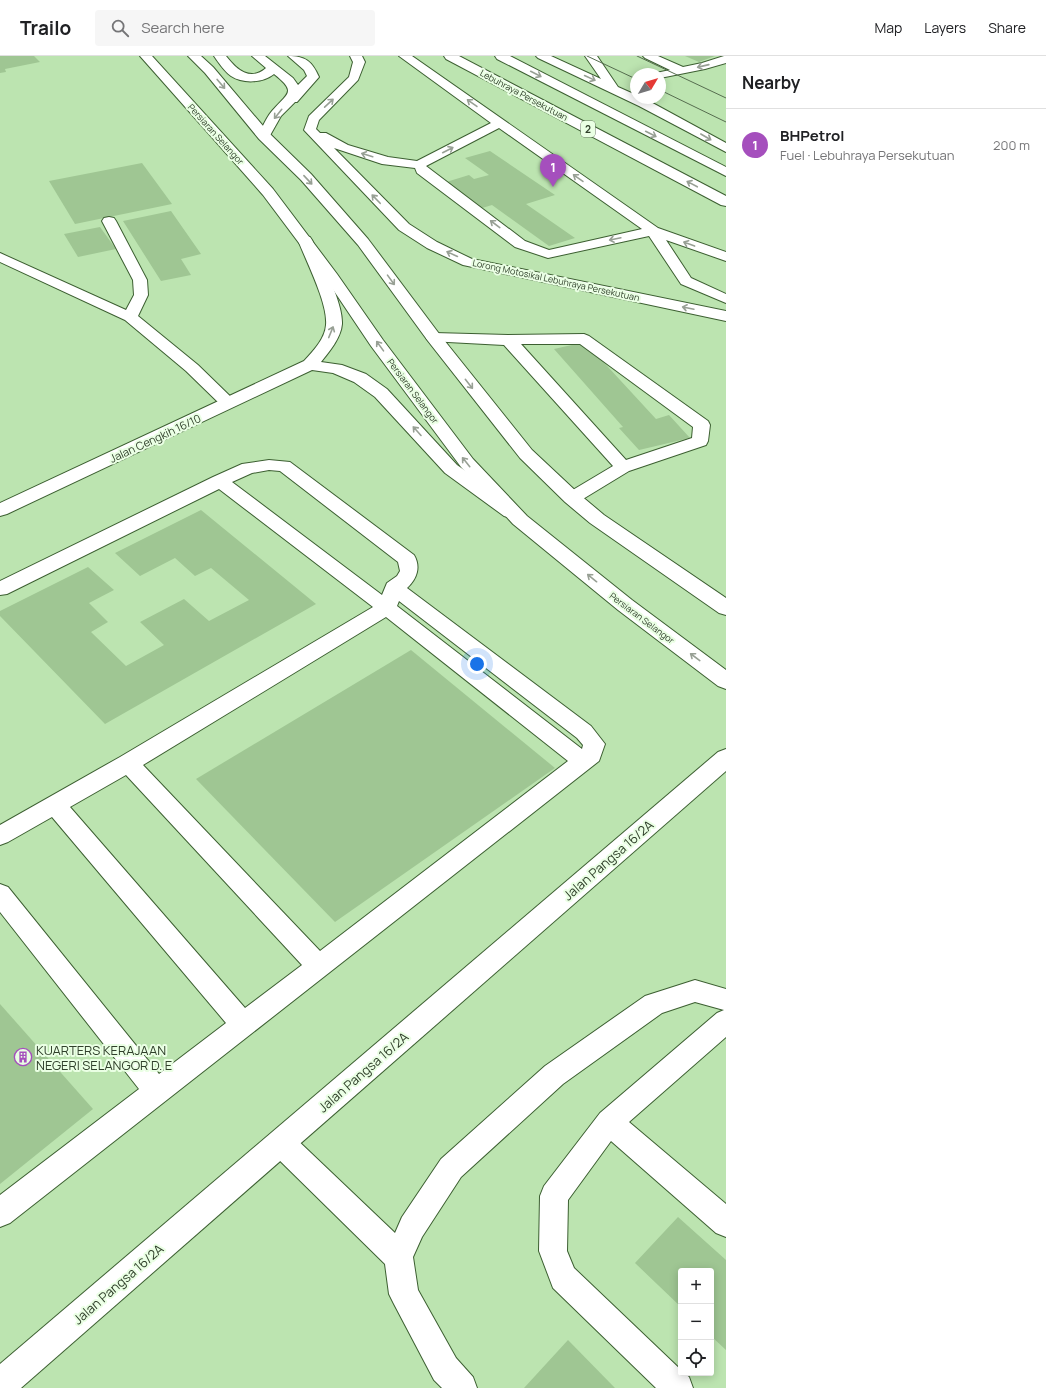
<!DOCTYPE html>
<html lang="en">
<head>
<meta charset="utf-8">
<style>
	body { margin:0; font-family:Manrope,sans-serif; background:#f6f6f6; color:#202124 }
	.controls { position:absolute; right:12px; bottom:12px; display:grid; overflow:hidden; border-radius:4px; box-shadow:0 2px 10px #0003 }
	.controls button { width:36px; height:36px; display:grid; place-items:center; padding:0; border:0; border-bottom:1px solid #e0e0e0; background:#fff; color:#202124; font:20px sans-serif }
	.compass { position:absolute; left:630px; top:12px; width:36px; height:36px; border-radius:50%; background:#fff; box-shadow:0 2px 10px #0003; rotate:52deg }
	.you { position:absolute; left:477px; top:608px; width:14px; height:14px; margin:-10px; border:3px solid #fff; border-radius:50%; background:#1a73e8; box-shadow:0 0 0 6px #1a73e833 }
	.badge { display:grid; place-items:center; width:26px; height:26px; border-radius:50%; background:#a54fbd; color:#fff; font-size:13px; font-weight:700 }
	.pin { position:absolute; translate:-50% -33px; filter:drop-shadow(0 1px 2px #0008) }
	.pin::after { content:''; position:absolute; top:21px; width:14px; height:12px; background:inherit; clip-path:polygon(0 0,100% 0,50% 100%) }
	.list { margin:0; padding:0; list-style:none }
	h2 { display:flex; justify-content:space-between; align-items:center; height:52px; margin:0; padding:0 16px; font-size:17px }
	h2 small { font-size:13px; font-weight:400; color:#757577 }
	.list li { display:grid; grid-template-columns:26px 1fr auto; gap:12px; align-items:center; box-sizing:border-box; height:72px; padding:0 16px; border-top:1px solid #e0e0e0 }
	.list b { display:block; font-size:15px; white-space:nowrap }
	.list p { margin:0; font-size:13px; white-space:nowrap; color:#757577 }
	.list em { font-size:13px; font-style:normal; color:#757577 }
	.icon { flex:none; width:22px; height:22px; fill:none; stroke:currentColor; stroke-width:2; stroke-linecap:round; stroke-linejoin:round }
	.map { position:relative; flex:none; width:726px; height:1332px; overflow:hidden }
	header { display:flex; align-items:center; gap:24px; box-sizing:border-box; height:56px; padding:0 20px; background:#fff; border-bottom:1px solid #e0e0e0 }
	header strong { font-size:19px }
	nav { display:flex; gap:22px; margin-inline-start:auto; font-size:14px }
	.search { width:280px; height:36px; background:#f6f6f6; display:flex; align-items:center; gap:10px; box-sizing:border-box; padding:0 14px; border-radius:4px; color:#757577; font-size:15px }
	main { display:flex }
	aside { flex:1; background:#fff }
	.map>svg:first-child { display:block }
	.building { fill:#9fc693 }
	.lines { fill:none; stroke-linecap:round; stroke-linejoin:round }
	.service-casing { stroke:#3c5f31; stroke-width:2 }
	.minor-casing { stroke:#3c5f31; stroke-width:2 }
	.tertiary-casing { stroke:#3c5f31; stroke-width:2 }
	.primary-casing { stroke:#3c5f31; stroke-width:2 }
	.trunk-casing { stroke:#3c5f31; stroke-width:2 }
	.service { fill:#fff; fill-rule:evenodd }
	.minor { fill:#fff; fill-rule:evenodd }
	.tertiary { fill:#fff; fill-rule:evenodd }
	.primary { fill:#fff; fill-rule:evenodd }
	.trunk { fill:#fff; fill-rule:evenodd }
	.tram { stroke:#566d4f; stroke-width:1 }
	.oneway { stroke:#98a095 }
	.labels { text-anchor:middle; dominant-baseline:central; stroke-width:4; stroke-linejoin:round; paint-order:stroke }
	.far-street-label { font-size:9px; fill:#30402b; stroke:#eaffe4 }
	.shield { fill:#eaffe4; stroke:#687962; stroke-width:1 }
	.shield-label { font-size:10px; font-weight:bold; fill:#30402b }
	.street-label { font-size:11px; fill:#30402b; stroke:#eaffe4 }
	.near-street-label { font-size:13px; fill:#30402b; stroke:#eaffe4 }
	.near-poi-label { font-size:13px; fill:#30402b; stroke:#eaffe4; text-anchor:start }
</style>
</head>
<body>
<header>
<strong>Trailo</strong>
<div class="search"><svg class="icon" aria-label="search" viewBox="0 0 24 24"><circle cx="10" cy="10" r="6"/><path d="M15 15l6 6"/></svg>Search here</div>
<nav><a>Map</a><a>Layers</a><a>Share</a></nav>
</header>
<main>
<div class="map">
<svg width="726" height="1332" viewBox="0 0 726 1332">
	<rect width="100%" height="100%" fill="#bce4b0"/>
	<!-- building -->
	<g class="building">
		<polygon points="0,0 34,0 40,6 5,13 6,16 0,17"/>
		<polygon points="685,0 715,0 699,6"/>
		<polygon points="490,95 555,139 526,148 575,182 549,190 492,149 479,153 443,127 469,119 474,123 489,119 465,102"/>
		<polygon points="142,107 172,148 75,168 49,125"/>
		<polygon points="171,155 201,198 181,203 191,219 161,225 123,165"/>
		<polygon points="100,171 116,193 78,201 64,178"/>
		<polygon points="585,286 656,363 669,359 690,382 639,394 619,372 623,371 554,293"/>
		<polygon points="201,454 316,548 105,668 0,560 0,555 88,511 114,534 89,547 108,566 91,576 126,610 164,589 140,566 184,543 209,565 249,544 211,512 195,520 175,502 140,520 115,497"/>
		<polygon points="411,594 555,712 335,866 196,723"/>
		<polygon points="0,948 93,1053 0,1128"/>
		<polygon points="678,1161 726,1204 726,1294 711,1280 711,1215 681,1215 681,1251 635,1207"/>
		<polygon points="568,1284 615,1332 524,1332"/>
	</g>
	<g class="lines">
		<defs>
			<g id="service">
				<path d="M214,0H226C236,13 250,26 266,12L252,0H265L293,22L298,29L307,20L304,14L288,0C305,0 312,5 319,21L297,46H295L281,60L268,83H260L258,80C262,72 266,62 272,55C287,37 298,37 274,18C263,27 243,28 231,20C224,15 219,7 214,0Z"/>
				<path d="M350,0H362L365,6L358,24L319,64L316,73L320,77H326L348,89L388,101L417,105L491,67L399,0H412L658,172L726,196V205L666,184L691,222L726,238V247L681,228L649,180L548,202L515,191L417,117L415,112L382,108L334,92L409,168L437,186L472,203L726,255V265L463,209L427,192L399,174L304,74L309,60L349,21L353,6ZM499,72L642,173L549,194L525,185L426,110Z"/>
				<polygon points="536,0 551,0 601,23 585,0 597,0 618,31 636,39 636,42 642,42 647,44 726,87 726,96 639,50 538,2"/>
				<polygon points="643,0 658,0 683,11 702,7 724,0 726,0 726,7 705,13 660,22 660,18 655,18 656,17 670,14 645,2"/>
				<polygon points="109,161 114,162 116,165 147,224 148,239 138,260 198,309 234,344 236,347 234,350 228,352 222,350 186,315 125,264 0,206 0,197 126,254 134,239 133,224 102,165 104,162"/>
				<path d="M434,277L508,279L584,278L589,280L708,365L710,369L708,385L706,389L629,415L578,446L572,448L566,446L563,442L566,438L613,410L504,289L429,285L426,282L429,279ZM521,288H580L693,371L692,382L626,404Z"/>
				<path d="M269,404L290,406L414,499C421,511 417,523 407,532L591,670L605,688L599,705L10,1167L0,1171V1139L139,1033L0,856V828L8,831L159,1018L226,967L52,761L8,786L0,789V769L120,701L373,551L219,433L7,538L0,539V525L213,421L242,408ZM269,414L280,415L398,506L400,515L397,520L387,527L382,539L232,426L252,417ZM399,545L577,682L583,689L582,693L397,550ZM386,561L568,705L320,895L143,709ZM126,719L302,909L245,952L70,751Z"/>
				<polygon points="695,924 726,933 726,981 629,1066 726,1148 726,1181 716,1177 611,1085 568,1144 567,1195 574,1212 681,1314 681,1317 684,1317 689,1321 693,1332 656,1332 553,1232 539,1195 540,1140 544,1130 600,1057 717,957 724,954 695,946 662,957 563,1028 461,1121 422,1181 413,1201 418,1234 456,1302 473,1321 477,1332 442,1332 434,1324 394,1248 389,1238 385,1208 271,1096 267,1087 271,1078 281,1074 291,1078 395,1177 402,1161 441,1103 545,1010 645,940"/>
			</g>
			<polygon id="minor" points="726,693 726,715 21,1332 0,1332 0,1308 718,696"/>
			<path id="tertiary" d="M305,180L310,181L312,184C321,205 343,246 342,268C341,282 329,296 321,306L342,309L366,318L387,333L457,409L518,452L520,456L518,460L511,462L504,460L445,417L375,341L354,326L333,317L312,314L7,458L0,460V447L304,305C313,295 325,283 326,269C328,247 306,205 298,184L300,181Z"/>
			<g id="primary">
				<polygon points="140,0 152,0 273,133 337,218 383,284 473,403 527,460 632,544 726,614 726,633 718,630 618,554 513,468 461,411 371,290 326,223 263,139"/>
				<polygon points="188,0 201,0 213,11 269,77 311,118 368,183 440,279 532,394 579,438 604,459 726,542 726,559 719,557 590,467 565,446 520,402 428,285 358,189 301,124 259,83 205,17"/>
			</g>
			<g id="trunk">
				<polygon points="444,0 459,0 726,140 726,150 721,149 446,3"/>
				<polygon points="495,0 510,0 726,111 726,120 497,3"/>
			</g>
		</defs>
		<!-- service casing -->
		<use href="#service" class="service-casing"/>
		<!-- minor casing -->
		<use href="#minor" class="minor-casing"/>
		<!-- tertiary casing -->
		<use href="#tertiary" class="tertiary-casing"/>
		<!-- primary casing -->
		<use href="#primary" class="primary-casing"/>
		<!-- trunk casing -->
		<use href="#trunk" class="trunk-casing"/>
		<!-- service -->
		<use href="#service" class="service"/>
		<!-- minor -->
		<use href="#minor" class="minor"/>
		<!-- tertiary -->
		<use href="#tertiary" class="tertiary"/>
		<!-- primary -->
		<use href="#primary" class="primary"/>
		<!-- trunk -->
		<use href="#trunk" class="trunk"/>
		<!-- tram -->
		<g class="tram">
			<polyline points="587,0 636,23"/>
			<polyline points="637,0 726,42"/>
			<polyline points="660,34 726,66"/>
		</g>
	</g>
	<!-- one-way arrows -->
	<defs><path id="oneway-shaft" d="M-6 0H5M1.5-3L5.5 0L1.5 3" fill="none" stroke-width="1.6" stroke-linecap="round" stroke-linejoin="round"/></defs>
	<g class="oneway">
		<use href="#oneway-shaft" transform="translate(703 10) rotate(167)"/>
		<use href="#oneway-shaft" transform="translate(536 18) rotate(27)"/>
		<use href="#oneway-shaft" transform="translate(590 22) rotate(25)"/>
		<use href="#oneway-shaft" transform="translate(221 28) rotate(50)"/>
		<use href="#oneway-shaft" transform="translate(329 47) rotate(-43)"/>
		<use href="#oneway-shaft" transform="translate(472 47) rotate(-145)"/>
		<use href="#oneway-shaft" transform="translate(278 58) rotate(129)"/>
		<use href="#oneway-shaft" transform="translate(651 78) rotate(27)"/>
		<use href="#oneway-shaft" transform="translate(706 81) rotate(30)"/>
		<use href="#oneway-shaft" transform="translate(448 94) rotate(-27)"/>
		<use href="#oneway-shaft" transform="translate(367 99) rotate(-163)"/>
		<use href="#oneway-shaft" transform="translate(578 122) rotate(-145)"/>
		<use href="#oneway-shaft" transform="translate(308 124) rotate(47)"/>
		<use href="#oneway-shaft" transform="translate(692 128) rotate(-152)"/>
		<use href="#oneway-shaft" transform="translate(376 143) rotate(-134)"/>
		<use href="#oneway-shaft" transform="translate(495 168) rotate(-143)"/>
		<use href="#oneway-shaft" transform="translate(615 183) rotate(168)"/>
		<use href="#oneway-shaft" transform="translate(689 188) rotate(-160)"/>
		<use href="#oneway-shaft" transform="translate(452 198) rotate(-155)"/>
		<use href="#oneway-shaft" transform="translate(391 224) rotate(54)"/>
		<use href="#oneway-shaft" transform="translate(688 252) rotate(-168)"/>
		<use href="#oneway-shaft" transform="translate(331 276) rotate(-68)"/>
		<use href="#oneway-shaft" transform="translate(380 290) rotate(-126)"/>
		<use href="#oneway-shaft" transform="translate(469 328) rotate(52)"/>
		<use href="#oneway-shaft" transform="translate(417 375) rotate(-132)"/>
		<use href="#oneway-shaft" transform="translate(466 406) rotate(-129)"/>
		<use href="#oneway-shaft" transform="translate(592 522) rotate(-141)"/>
		<use href="#oneway-shaft" transform="translate(695 601) rotate(-143)"/>
	</g>
	<!-- icons -->
	<defs>
		<symbol id="building-ring" viewBox="-11 -11 22 22"><circle r="9.5" fill="#eaffe4" stroke="#a54fbd" stroke-width="1.5"/><path d="M-4-6H4V6H1V3H-1V6H-4ZM-2.5-4.3h1.7v1.8h-1.7ZM.8-4.3h1.7v1.8H.8ZM-2.5-1h1.7V.8h-1.7ZM.8-1h1.7V.8H.8Z" fill="#a54fbd"/></symbol>
	</defs>
	<g fill-rule="evenodd">
		<use href="#building-ring" x="13" y="991" width="20" height="20"/>
	</g>
	<g class="labels">
		<!-- far-street labels -->
		<g class="far-street-label">
			<text transform="translate(524 39) rotate(28)">Lebuhraya Persekutuan</text>
			<text transform="translate(216 78) rotate(48)">Persiaran Selangor</text>
			<text transform="translate(556 224) rotate(12)">Lorong Motosikal Lebuhraya Persekutuan</text>
			<text transform="translate(413 335) rotate(53)">Persiaran Selangor</text>
			<text transform="translate(642 562) rotate(37)">Persiaran Selangor</text>
		</g>
		<!-- shield labels -->
		<rect class="shield" x="581" y="65" width="14" height="16" rx="3"/>
		<g class="shield-label">
			<text x="588" y="73">2</text>
		</g>
		<!-- street labels -->
		<g class="street-label">
			<text transform="translate(155 382) rotate(-25)">Jalan Cengkih 16/10</text>
		</g>
		<!-- near-street labels -->
		<g class="near-street-label">
			<text transform="translate(608 804) rotate(-41)">Jalan Pangsa 16/2A</text>
			<text transform="translate(363 1016) rotate(-41)">Jalan Pangsa 16/2A</text>
			<text transform="translate(118 1228) rotate(-41)">Jalan Pangsa 16/2A</text>
		</g>
		<!-- near-poi labels -->
		<g class="near-poi-label">
			<text x="36" y="994">KUARTERS KERAJAAN<tspan x="36" dy="15">NEGERI SELANGOR D. E</tspan></text>
		</g>
	</g>
</svg>
<div class="controls">
<button>+</button>
<button>−</button>
<button><svg class="icon" aria-label="locate" viewBox="0 0 24 24"><circle cx="12" cy="12" r="6"/><path d="M12 2v4M12 18v4M2 12h4M18 12h4"/></svg></button>
</div>
<svg class="compass" viewBox="-18 -18 36 36"><path d="M0-13l5 13h-10z" fill="#e53935"/><path d="M0 13l5-13h-10z" fill="#757577"/></svg>
<div class="you"></div>
<div class="pin badge" style="left:553px;top:131px">1</div>
</div>
<aside>
<h2>Nearby<small></small></h2>
<ul class="list">
<li><span class="badge">1</span><div><b>BHPetrol</b><p>Fuel · Lebuhraya Persekutuan</p></div><em>200 m</em></li>
</ul>
</aside>
</main>
</body>
</html>
